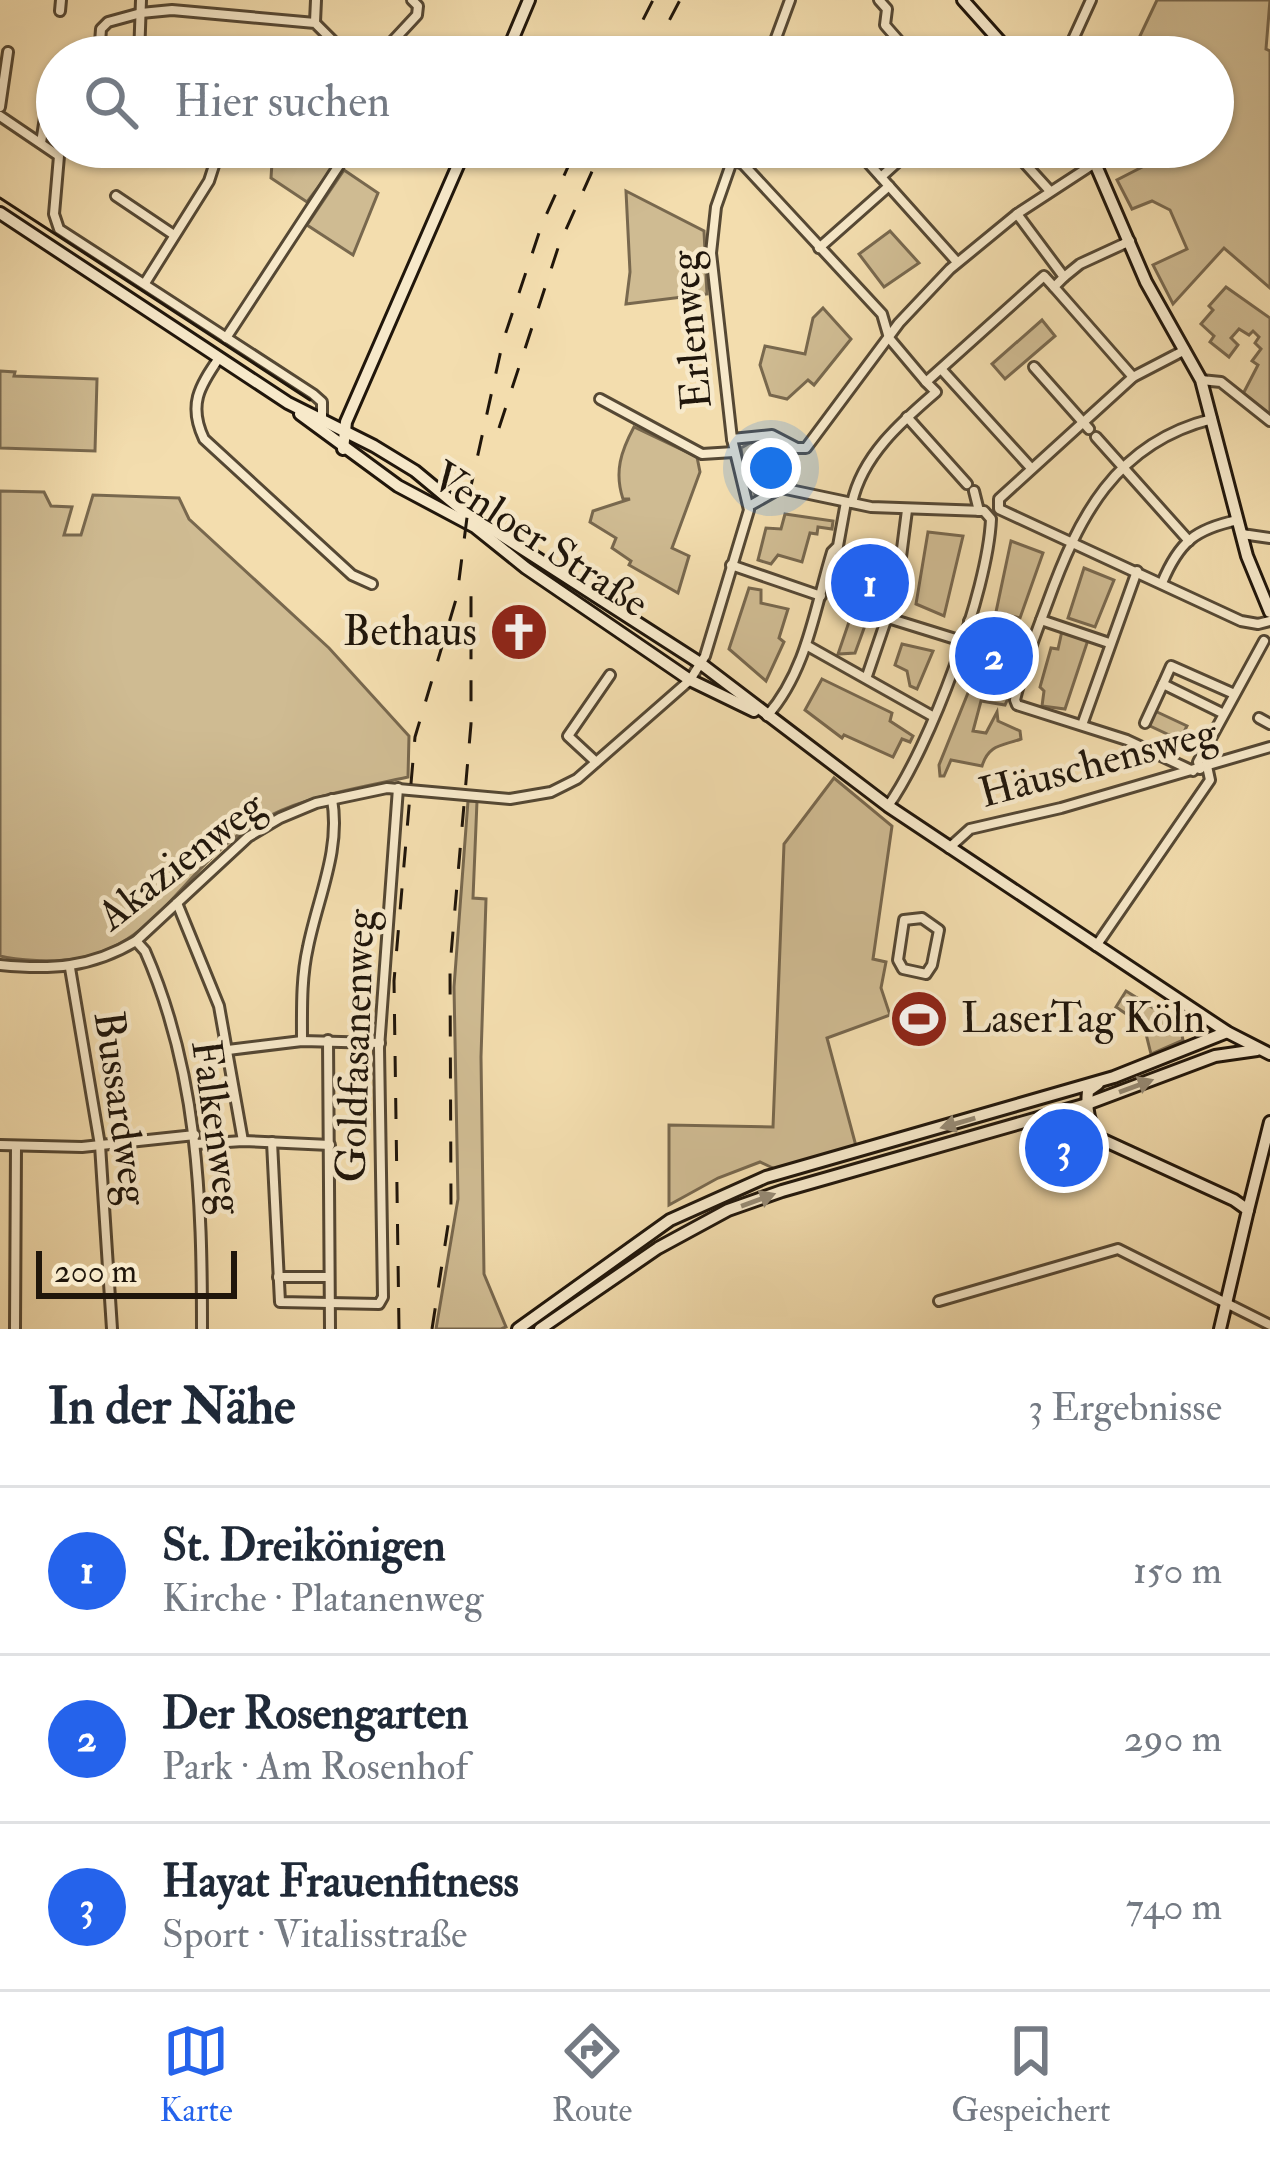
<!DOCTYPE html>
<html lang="de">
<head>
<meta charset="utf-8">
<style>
	body { margin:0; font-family:"IM FELL Double Pica",serif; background:#f2f2f3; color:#1f2937 }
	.scale { position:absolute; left:36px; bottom:30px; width:201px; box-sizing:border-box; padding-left:12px; border:6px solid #20160b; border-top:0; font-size:33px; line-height:42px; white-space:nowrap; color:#20160b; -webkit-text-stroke:9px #f7e9ca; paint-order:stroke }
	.you { position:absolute; left:771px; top:468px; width:42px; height:42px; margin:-30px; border:9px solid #fff; border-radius:50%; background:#1a73e8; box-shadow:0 0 0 18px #1a73e833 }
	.badge { display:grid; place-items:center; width:78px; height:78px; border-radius:50%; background:#2563eb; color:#fff; font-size:39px; font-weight:700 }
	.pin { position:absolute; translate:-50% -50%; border:6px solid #fff; box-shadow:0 3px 12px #0006 }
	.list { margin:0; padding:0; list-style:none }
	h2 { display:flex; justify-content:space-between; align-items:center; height:156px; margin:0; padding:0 48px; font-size:51px }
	h2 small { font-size:39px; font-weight:400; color:#747a83 }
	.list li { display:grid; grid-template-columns:78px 1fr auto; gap:36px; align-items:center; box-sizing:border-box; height:168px; padding:0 48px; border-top:3px solid #e0e1e3 }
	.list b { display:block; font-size:45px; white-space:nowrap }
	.list p { margin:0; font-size:39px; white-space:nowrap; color:#747a83 }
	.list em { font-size:39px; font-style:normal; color:#747a83 }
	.icon { flex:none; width:66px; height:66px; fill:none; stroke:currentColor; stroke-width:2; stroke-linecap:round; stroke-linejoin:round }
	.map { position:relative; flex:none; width:1270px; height:1329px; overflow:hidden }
	.search { position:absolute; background:#fff; box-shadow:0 3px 9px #0004; left:36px; right:36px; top:36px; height:132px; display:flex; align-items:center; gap:30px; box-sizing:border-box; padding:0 42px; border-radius:66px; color:#747a83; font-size:45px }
	.sheet { height:660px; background:#fff }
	nav { display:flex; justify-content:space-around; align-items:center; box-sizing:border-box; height:168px; border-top:3px solid #e0e1e3; background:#fff; font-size:33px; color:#747a83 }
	nav a { display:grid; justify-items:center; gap:6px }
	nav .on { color:#2563eb }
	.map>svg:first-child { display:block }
	.green { fill:#cfbb92; stroke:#78684e; stroke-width:3 }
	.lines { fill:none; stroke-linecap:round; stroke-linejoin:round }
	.street-casing { stroke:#554834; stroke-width:14 }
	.secondary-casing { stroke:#20160b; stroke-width:16 }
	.street { stroke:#f7e9ca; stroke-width:8 }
	.secondary { stroke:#f7e9ca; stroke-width:10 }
	.tram { stroke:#20160b; stroke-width:3 }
	.rail { stroke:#20160b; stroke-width:3; stroke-dasharray:21 21; stroke-linecap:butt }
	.oneway { fill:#968a74 }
	.labels { text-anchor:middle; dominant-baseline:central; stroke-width:9; stroke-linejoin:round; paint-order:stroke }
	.street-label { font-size:42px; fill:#20160b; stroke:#f7e9ca }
	.poi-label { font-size:42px; fill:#20160b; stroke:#f7e9ca; text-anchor:end }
</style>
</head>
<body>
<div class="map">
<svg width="1270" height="1329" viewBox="0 0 1270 1329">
	<rect width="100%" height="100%" fill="#f3ddae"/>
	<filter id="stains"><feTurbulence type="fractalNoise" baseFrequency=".00167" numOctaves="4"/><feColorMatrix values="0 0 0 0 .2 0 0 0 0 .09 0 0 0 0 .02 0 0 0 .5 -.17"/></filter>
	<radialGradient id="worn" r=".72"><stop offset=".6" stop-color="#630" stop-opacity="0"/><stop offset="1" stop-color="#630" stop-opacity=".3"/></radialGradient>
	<!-- green -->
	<g class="green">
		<polygon points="1157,0 1270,0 1266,49 1270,51 1270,288 1224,248 1173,304 1153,265 1187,249 1170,210 1152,201 1132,209 1117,180 1150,163 1141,147 1213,147 1213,57 1130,57"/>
		<polygon points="273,147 336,147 339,160 307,202 271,178"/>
		<polygon points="344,170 378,193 353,255 307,225"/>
		<polygon points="626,191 704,231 707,294 626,304 630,272"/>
		<polygon points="890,231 919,263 884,287 859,254"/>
		<polygon points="1226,287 1270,318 1270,417 1243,394 1258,365 1252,361 1261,349 1255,343 1259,337 1253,331 1249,335 1239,329 1231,338 1238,345 1229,357 1210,342 1214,336 1201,324 1213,310 1209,306"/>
		<polygon points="823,308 851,339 814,385 808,380 787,399 770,395 760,365 765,346 805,354 813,318"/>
		<polygon points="1042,320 1055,336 1005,379 992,364"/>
		<polygon points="0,371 15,372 14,376 97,379 95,451 0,448"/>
		<path d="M634,427L697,457L700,472L672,548L689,556L678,593L629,565L631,561L612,548L616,538L590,522L593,511L630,499H623C614,472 621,451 634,427Z"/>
		<polygon points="750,443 772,443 796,459 776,485 756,497 744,470 741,448"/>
		<path d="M0,491L44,492L51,506L72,507L64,535H81L93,495L179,498L189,519L329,648L409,736L408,777C355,789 294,797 248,828C171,879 152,962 46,961C31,960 15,960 0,956Z"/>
		<polygon points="785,514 833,521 832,529 818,527 817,534 810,533 802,562 778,555 771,564 758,560 766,528 781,529"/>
		<polygon points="928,532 963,536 944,616 916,604"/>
		<polygon points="1011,541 1043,553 1020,618 996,612"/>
		<polygon points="1084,568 1114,580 1095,627 1068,618"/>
		<polygon points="749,588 761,590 761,603 788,609 779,638 784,642 766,681 729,649"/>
		<polygon points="852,613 867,620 855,653 838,654"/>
		<polygon points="974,630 1026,646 1016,677 964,660"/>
		<polygon points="1062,631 1088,640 1065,709 1042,706 1044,691 1040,687 1051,648 1058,649"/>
		<polygon points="902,644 933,651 917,689 910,686 907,671 895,665"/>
		<polygon points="822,679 892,713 890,721 913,736 910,742 902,739 893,757 844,735 842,738 805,710"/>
		<path d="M972,683L1009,696L1005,705L981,701L973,731L986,733L997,712L998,721L1020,731L1021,739C1002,746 989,744 982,766L951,760L944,776H940L939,765Z"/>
		<polygon points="1155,711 1187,726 1180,740 1148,725"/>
		<polygon points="834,778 892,826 873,959 886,962 881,988 890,1015 827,1038 856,1146 775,1169 760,1162 718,1178 669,1205 669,1125 773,1127 784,844"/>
		<polygon points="468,801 477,801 473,898 486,899 481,1057 484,1274 506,1327 501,1329 436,1329 458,1199 454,987"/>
		<polygon points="1126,991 1179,1024 1183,1040 1151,1054 1144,1026 1116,1007"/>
	</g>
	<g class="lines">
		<defs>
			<g id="street">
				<polyline points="879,0 887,9 885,25 913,57"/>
				<polyline points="60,11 61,0"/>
				<polyline points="315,22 316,0"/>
				<polyline points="99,57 101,29 108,22 141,13 172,10 315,23 349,57"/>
				<polyline points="139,57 141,0"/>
				<polyline points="378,57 417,15 418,6 412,0"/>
				<polyline points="769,57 790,0"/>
				<polyline points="1065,57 1091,0"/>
				<polyline points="0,107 8,52"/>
				<polyline points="0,116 59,156 54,214 59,229 313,394 322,402 322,420"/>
				<polyline points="41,143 52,72"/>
				<polyline points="854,147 957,262"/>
				<polyline points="1010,147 1049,190"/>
				<polyline points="733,160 743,164 882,314 889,338 926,382"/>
				<polyline points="881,177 914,147"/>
				<polyline points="116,196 174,235"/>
				<polyline points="1017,214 1064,277 1054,287 1133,377"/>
				<polyline points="819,248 889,186"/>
				<polyline points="1064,277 1080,264 1130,241"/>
				<polyline points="145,283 209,181 220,147"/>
				<polyline points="226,338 351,147"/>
				<polyline points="1185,350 1133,377 999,499 999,509 1241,621 1258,624 1270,621"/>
				<path d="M219,358C199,387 188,405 204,439L352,575L372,584"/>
				<polyline points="1034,367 1089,429"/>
				<polyline points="942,370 1031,468"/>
				<polyline points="1201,380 1221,382 1270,421"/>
				<polyline points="600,399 702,454 734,452"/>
				<polyline points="907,417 967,484"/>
				<polyline points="1096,437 1189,541"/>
				<polyline points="732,439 772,435 797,448 806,448 899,323 950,269 1017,214 1095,163"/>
				<polyline points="974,491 979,511"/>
				<path d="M852,503C862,456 901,422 936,392L926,382L1044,276L1054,287"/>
				<path d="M749,506L781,488L871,507L984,511L991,519C988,591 930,747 888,806"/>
				<polyline points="1242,534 1270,538"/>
				<polyline points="731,565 821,596"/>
				<path d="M1162,583C1179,542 1195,529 1238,520"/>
				<polyline points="888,618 962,641"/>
				<polyline points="1041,620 1109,643"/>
				<polyline points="969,621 1032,641"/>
				<polyline points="806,645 934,717"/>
				<polyline points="957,660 1019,681"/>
				<polyline points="867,676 897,588 907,510"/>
				<polyline points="1222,713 1163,684 1171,666 1232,693"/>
				<path d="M767,716C807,671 815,607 832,552L838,546L846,502"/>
				<polyline points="1259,718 1270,724"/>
				<polyline points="1145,723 1163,684"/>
				<polyline points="1082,725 1137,571"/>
				<polyline points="596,762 568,736 610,675"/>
				<polyline points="1200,769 1198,762 1264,641"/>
				<path d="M1193,771L1127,740L1017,705L1015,700C1023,666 1035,636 1047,604C1078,518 1115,443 1212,419"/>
				<polyline points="949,848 970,829 1061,808 1270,747"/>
				<polyline points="177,903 219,1006 243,1141"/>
				<polygon points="922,918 939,930 932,965 926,974 903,969 898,960 904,920"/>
				<path d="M136,941L145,951C198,1072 202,1198 202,1329"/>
				<polyline points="1096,946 1210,780 1207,766"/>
				<path d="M0,965C51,970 91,968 136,941L248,837L280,818L316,803L387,788L510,799L551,792L577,779L690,680L705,656L749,510L732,439L711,253L716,207L737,147"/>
				<polyline points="70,968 100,1145 112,1329"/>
				<polyline points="328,1040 330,1329"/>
				<path d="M302,1041C302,1009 301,978 308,947C318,897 341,850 332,799"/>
				<polyline points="228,1050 302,1041 380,1043"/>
				<polyline points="272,1142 280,1302 379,1304 383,1297 379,1048 398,788"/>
				<polyline points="196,1144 243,1141 330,1145"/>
				<polyline points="0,1145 82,1147 195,1135"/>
				<polyline points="278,1277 329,1277"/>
				<polyline points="939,1301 1118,1249 1270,1325"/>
				<polyline points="15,1329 16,1146"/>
			</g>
			<g id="secondary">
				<polyline points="963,0 1014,57"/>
				<polyline points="505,57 529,0"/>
				<polyline points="1088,147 1146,282 1201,380 1247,556 1270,612"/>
				<polyline points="0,213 288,403 374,446 415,471 462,510 700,663 888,806 1227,1032 1270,1054"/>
				<polyline points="300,414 398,486 475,527 526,568 690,680 754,711"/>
				<polyline points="343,449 346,422 466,147"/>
				<path d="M1098,1084L1088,1091C1086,1109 1088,1125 1101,1139L1234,1200L1248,1210L1220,1329"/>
				<polyline points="1248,1210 1270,1122"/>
				<polyline points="518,1329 670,1220 766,1177 1114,1077 1227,1032"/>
				<polyline points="540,1329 658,1248 728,1210 782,1191 1087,1104 1215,1056 1257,1050"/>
			</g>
		</defs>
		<!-- street casing -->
		<use href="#street" class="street-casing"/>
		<!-- secondary casing -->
		<use href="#secondary" class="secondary-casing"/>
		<!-- street -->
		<use href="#street" class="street"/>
		<!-- secondary -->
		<use href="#secondary" class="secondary"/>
		<!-- tram -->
		<polyline class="tram" points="0,198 310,400"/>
		<!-- rail -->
		<g class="rail">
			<polyline points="624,57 653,0"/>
			<polyline points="650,57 680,0"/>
			<polyline points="499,428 559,245 603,147"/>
			<polyline points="399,1329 394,981 415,737 457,596 471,486 503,341 542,224 577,147"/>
			<polyline points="432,1329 451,1206 450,966 471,724 471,593"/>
		</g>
	</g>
	<!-- one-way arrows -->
	<defs><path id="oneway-solid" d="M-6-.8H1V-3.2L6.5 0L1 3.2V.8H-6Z" transform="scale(3)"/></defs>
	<g class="oneway">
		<use href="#oneway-solid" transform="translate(1136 1086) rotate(-20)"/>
		<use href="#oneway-solid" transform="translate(958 1123) rotate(164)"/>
		<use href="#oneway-solid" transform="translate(758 1200) rotate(-20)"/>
	</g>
	<!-- icons -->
	<defs>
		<symbol id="church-disc" viewBox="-11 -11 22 22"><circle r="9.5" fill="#8f2418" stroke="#f7e9ca"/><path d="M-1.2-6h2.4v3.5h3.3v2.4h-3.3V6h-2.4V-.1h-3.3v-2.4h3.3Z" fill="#fff"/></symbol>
		<symbol id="stadium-disc" viewBox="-11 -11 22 22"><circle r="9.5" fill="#8f2418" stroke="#f7e9ca"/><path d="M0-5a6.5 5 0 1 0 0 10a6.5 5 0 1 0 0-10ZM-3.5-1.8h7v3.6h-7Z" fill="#fff"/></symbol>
	</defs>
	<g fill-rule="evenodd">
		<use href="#church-disc" x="486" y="599" width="66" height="66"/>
		<use href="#stadium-disc" x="886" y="986" width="66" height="66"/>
	</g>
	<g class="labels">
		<!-- street labels -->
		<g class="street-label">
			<text transform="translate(691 330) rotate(-95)">Erlenweg</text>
			<text transform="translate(540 540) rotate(33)">Venloer Straße</text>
			<text transform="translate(1098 763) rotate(-15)">Häuschensweg</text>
			<text transform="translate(181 861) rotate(-38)">Akazienweg</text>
			<text transform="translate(356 1046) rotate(-88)">Goldfasanenweg</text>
			<text transform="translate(121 1108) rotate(82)">Bussardweg</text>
			<text transform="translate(217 1127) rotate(82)">Falkenweg</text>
		</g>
		<!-- poi labels -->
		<g class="poi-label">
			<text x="477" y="632">Bethaus</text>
			<text x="961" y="1019" text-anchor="start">LaserTag Köln</text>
		</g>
	</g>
	<rect width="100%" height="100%" filter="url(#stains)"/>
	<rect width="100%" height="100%" fill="url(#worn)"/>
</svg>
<div class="scale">200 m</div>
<div class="you"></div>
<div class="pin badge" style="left:870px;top:583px">1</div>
<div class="pin badge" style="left:994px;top:656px">2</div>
<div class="pin badge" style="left:1064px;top:1148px">3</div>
<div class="search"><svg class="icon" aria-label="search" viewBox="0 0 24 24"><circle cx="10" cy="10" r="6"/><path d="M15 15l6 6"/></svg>Hier suchen</div>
</div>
<section class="sheet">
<h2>In der Nähe<small>3 Ergebnisse</small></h2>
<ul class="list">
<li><span class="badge">1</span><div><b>St. Dreikönigen</b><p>Kirche · Platanenweg</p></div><em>150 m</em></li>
<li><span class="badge">2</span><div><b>Der Rosengarten</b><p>Park · Am Rosenhof</p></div><em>290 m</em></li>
<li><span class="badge">3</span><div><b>Hayat Frauenfitness</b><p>Sport · Vitalisstraße</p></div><em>740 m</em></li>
</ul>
</section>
<nav>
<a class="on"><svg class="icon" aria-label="map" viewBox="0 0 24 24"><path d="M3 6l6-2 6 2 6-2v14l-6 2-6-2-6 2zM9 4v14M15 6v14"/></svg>Karte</a>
<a><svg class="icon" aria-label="directions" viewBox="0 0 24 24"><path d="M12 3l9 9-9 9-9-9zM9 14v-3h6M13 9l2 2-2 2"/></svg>Route</a>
<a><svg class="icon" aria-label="saved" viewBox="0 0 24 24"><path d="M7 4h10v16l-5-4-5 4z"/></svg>Gespeichert</a>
</nav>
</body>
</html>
